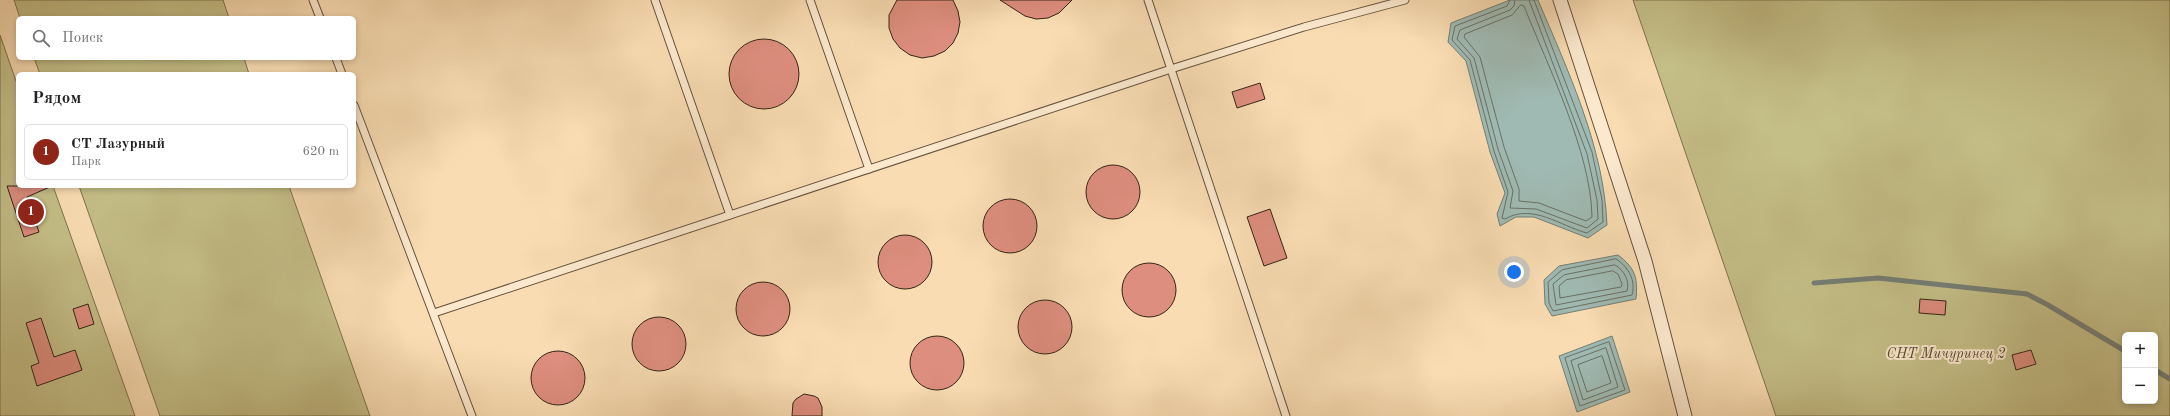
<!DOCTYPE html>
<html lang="ru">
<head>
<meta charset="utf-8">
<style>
	body { margin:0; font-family:"Old Standard TT",serif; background:#f6f6f6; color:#222 }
	.controls { position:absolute; right:12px; bottom:12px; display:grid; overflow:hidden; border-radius:6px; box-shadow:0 2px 6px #0003 }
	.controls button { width:36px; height:36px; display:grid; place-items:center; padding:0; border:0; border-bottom:1px solid #e0e0e0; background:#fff; color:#222; font:20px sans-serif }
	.you { position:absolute; left:1514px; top:272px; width:14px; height:14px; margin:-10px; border:3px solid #fff; border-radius:50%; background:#1a73e8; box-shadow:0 0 0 6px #1a73e833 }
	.badge { display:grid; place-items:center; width:26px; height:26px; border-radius:50%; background:#8f2418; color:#fff; font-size:13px; font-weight:700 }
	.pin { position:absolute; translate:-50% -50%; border:2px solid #fff; box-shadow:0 1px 4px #0006 }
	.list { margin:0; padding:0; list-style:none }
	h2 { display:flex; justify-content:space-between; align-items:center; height:52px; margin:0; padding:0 16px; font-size:17px }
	h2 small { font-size:13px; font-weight:400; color:#767676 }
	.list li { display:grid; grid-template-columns:26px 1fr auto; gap:12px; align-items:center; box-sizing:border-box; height:56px; margin:0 8px 8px; padding:0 8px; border:1px solid #e0e0e0; border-radius:6px }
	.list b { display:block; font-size:15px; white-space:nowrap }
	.list p { margin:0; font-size:13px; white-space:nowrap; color:#767676 }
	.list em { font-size:13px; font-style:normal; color:#767676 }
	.icon { flex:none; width:22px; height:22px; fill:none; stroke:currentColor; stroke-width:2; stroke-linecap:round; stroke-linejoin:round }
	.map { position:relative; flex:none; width:2170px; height:416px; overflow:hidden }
	.search { position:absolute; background:#fff; box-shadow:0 2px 6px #0003; left:16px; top:16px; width:340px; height:44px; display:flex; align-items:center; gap:10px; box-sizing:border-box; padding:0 14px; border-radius:6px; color:#767676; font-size:15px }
	.panel { position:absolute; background:#fff; box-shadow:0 2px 6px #0003; left:16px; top:72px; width:340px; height:116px; border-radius:6px }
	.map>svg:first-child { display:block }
	.green { fill:#c4be87; stroke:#7c724f; fill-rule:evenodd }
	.water { fill:#9fbab3; stroke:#747e75 }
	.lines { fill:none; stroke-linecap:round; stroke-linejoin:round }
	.shore { stroke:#6a7065; stroke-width:1 }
	.stream { stroke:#747e75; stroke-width:5 }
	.building { fill:#de8e7f; stroke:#342517 }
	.lane-casing { stroke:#65533e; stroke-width:9 }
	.street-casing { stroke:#65533e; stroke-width:15 }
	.lane { stroke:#fbe8cd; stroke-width:7 }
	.street { stroke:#fbe8cd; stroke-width:13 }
	.labels { text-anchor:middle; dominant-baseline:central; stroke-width:4; stroke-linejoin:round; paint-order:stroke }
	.park-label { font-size:14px; font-style:italic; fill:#584b33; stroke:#fbe8cd }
</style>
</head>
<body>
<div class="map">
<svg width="2170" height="416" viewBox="0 0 2170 416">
	<rect width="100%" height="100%" fill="#f9dcb2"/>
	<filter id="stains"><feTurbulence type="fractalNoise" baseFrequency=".005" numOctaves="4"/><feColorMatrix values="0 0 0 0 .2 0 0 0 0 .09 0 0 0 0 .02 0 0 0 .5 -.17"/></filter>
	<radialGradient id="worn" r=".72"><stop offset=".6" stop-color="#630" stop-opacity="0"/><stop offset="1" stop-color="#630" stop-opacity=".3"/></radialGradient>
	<!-- green -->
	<g class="green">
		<polygon points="14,0 223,0 229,18 20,18"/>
		<path d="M1633,0H2170V416H1776ZM2125,335H2155V401H2125Z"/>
		<polygon points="0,35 18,87 18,186 53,186 135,416 0,416"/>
		<polygon points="34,58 244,58 249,74 40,74"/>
		<polygon points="79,186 289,186 370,416 160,416"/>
	</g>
	<!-- water -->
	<g class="water">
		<path d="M1510,0H1538C1568,71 1604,147 1607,225L1588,238L1534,217H1516L1500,226L1497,214L1505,193L1490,152L1466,61L1448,42L1451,23Z"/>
		<path d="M1618,255C1635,268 1638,277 1636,299L1552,316L1545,304L1544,280L1559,266Z"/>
		<polygon points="1612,336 1630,392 1577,412 1559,356"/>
	</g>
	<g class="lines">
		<!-- shore -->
		<g class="shore">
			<path d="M1510,0L1507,6L1455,26L1452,40L1470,60L1494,151L1508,192L1502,218L1505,219C1533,203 1560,226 1587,233L1603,222L1602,200L1592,152L1534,0"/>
			<polyline points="1515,0 1514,6 1510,10 1460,30 1457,39 1474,58 1498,149 1513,191 1510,208 1536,209 1587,228 1598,219 1597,200 1587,154 1529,0"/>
			<path d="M1521,5L1524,6C1548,67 1591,152 1592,217L1586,221L1539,203L1519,201V189L1504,147L1480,57L1464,37L1465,34L1512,15Z"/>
			<path d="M1616,259C1629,267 1636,281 1632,295L1553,311L1549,303L1548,282L1562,270Z"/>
			<path d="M1615,265C1624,270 1630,281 1627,291L1556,305L1553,284L1564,275Z"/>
			<polygon points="1613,271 1618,274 1622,284 1621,287 1560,298 1559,286 1566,280"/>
			<polygon points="1609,342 1625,390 1580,406 1565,358"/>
			<polygon points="1606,348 1618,387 1583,400 1571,361"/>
			<polygon points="1602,356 1611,383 1587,392 1578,365"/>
		</g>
		<!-- stream -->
		<g class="stream">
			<polyline points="1814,283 1878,278 2027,294 2048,305 2125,351"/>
			<polyline points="2155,370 2170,379"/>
		</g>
	</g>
	<!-- building -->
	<g class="building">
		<polygon points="897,0 953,0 958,11 960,22 958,33 953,43 945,51 934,56 922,58 910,55 900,48 893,39 889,28 889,15"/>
		<polygon points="1000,0 1072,0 1059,13 1048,18 1036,19 1025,16"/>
		<circle cx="764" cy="74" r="35"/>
		<polygon points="1260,83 1265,99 1237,108 1232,92"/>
		<circle cx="1113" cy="192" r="27"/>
		<polygon points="7,186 52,186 27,197 39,232 24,237"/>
		<circle cx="1010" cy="226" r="27"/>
		<polygon points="1270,209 1287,258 1264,266 1247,217"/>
		<circle cx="905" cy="262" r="27"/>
		<circle cx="1149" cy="290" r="27"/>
		<circle cx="763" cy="309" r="27"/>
		<polygon points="1920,299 1946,301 1945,315 1919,313"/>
		<circle cx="1045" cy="327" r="27"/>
		<polygon points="88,304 94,324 79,329 73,309"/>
		<circle cx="659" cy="344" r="27"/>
		<polygon points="41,318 54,357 75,350 82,370 37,386 31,366 39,363 26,323"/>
		<circle cx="937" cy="363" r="27"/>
		<polygon points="2031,350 2036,364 2016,370 2012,355"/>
		<circle cx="558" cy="378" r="27"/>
		<polygon points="804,394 814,396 818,398 822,407 822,416 792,416 793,403 796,399"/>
	</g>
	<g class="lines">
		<defs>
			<g id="lane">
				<polyline points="313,0 320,18"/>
				<polyline points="655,0 730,215"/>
				<polyline points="810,0 869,169"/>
				<polyline points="1148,0 1286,416"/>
				<polyline points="336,58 342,74"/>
				<polyline points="354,105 472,416"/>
				<polyline points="434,313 1171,69 1304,27 1405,0"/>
			</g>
			<polyline id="street" points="1560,0 1645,261 1685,416"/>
		</defs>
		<!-- lane casing -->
		<use href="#lane" class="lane-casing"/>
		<!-- street casing -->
		<use href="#street" class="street-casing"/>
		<!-- lane -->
		<use href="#lane" class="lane"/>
		<!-- street -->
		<use href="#street" class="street"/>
	</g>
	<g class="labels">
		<!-- park labels -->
		<g class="park-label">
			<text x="1946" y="354">СНТ Мичуринец 2</text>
		</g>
	</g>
	<rect width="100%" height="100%" filter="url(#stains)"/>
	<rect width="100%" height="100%" fill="url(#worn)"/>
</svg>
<div class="controls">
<button>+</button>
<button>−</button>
</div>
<div class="you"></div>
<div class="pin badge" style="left:31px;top:212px">1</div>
<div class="search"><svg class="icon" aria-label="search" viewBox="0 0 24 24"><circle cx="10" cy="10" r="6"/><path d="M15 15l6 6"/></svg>Поиск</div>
<section class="panel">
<h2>Рядом<small></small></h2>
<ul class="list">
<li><span class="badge">1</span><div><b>СТ Лазурный</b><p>Парк</p></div><em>620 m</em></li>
</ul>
</section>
</div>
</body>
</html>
